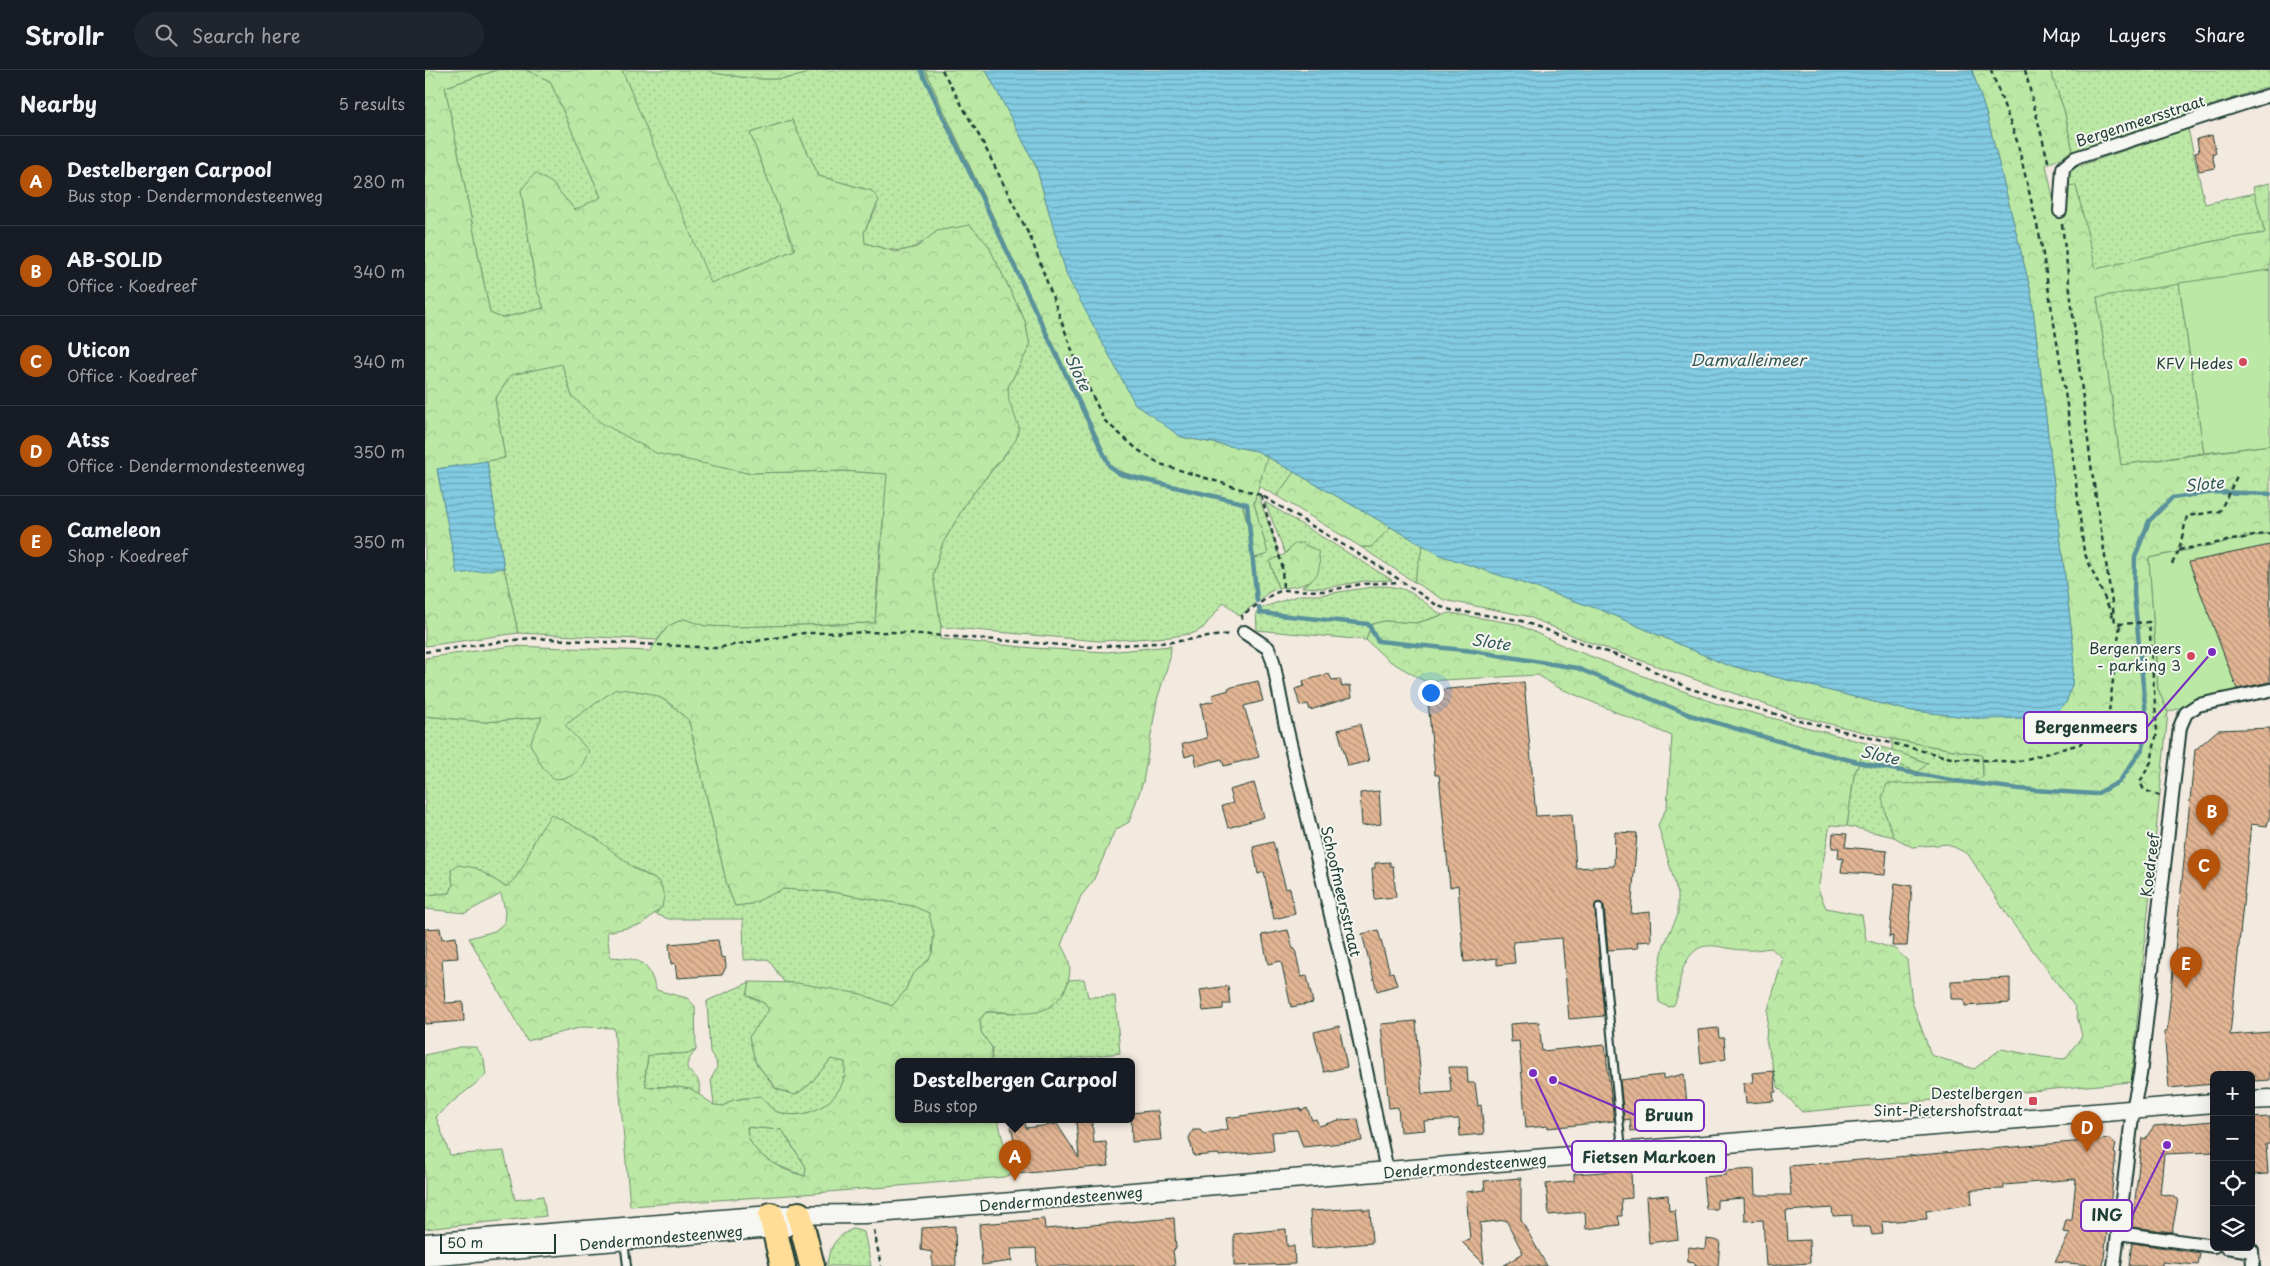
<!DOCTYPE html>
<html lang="en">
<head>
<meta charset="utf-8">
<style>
	body { margin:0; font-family:"Playpen Sans",sans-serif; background:#20242c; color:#f1f3f6 }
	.controls { position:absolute; right:15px; bottom:15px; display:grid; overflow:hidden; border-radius:8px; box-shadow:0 5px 20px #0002 }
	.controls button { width:45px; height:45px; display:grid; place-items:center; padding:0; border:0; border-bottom:1px solid #363941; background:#171b24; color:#f1f3f6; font:25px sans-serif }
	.scale { position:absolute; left:15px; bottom:12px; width:116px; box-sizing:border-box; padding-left:5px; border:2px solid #1f3d34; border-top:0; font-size:14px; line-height:18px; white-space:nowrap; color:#1f3d34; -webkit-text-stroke:4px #f6f6f2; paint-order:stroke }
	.you { position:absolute; left:1005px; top:622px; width:18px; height:18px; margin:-12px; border:4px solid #fff; border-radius:50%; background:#1a73e8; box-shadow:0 0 0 8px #1a73e833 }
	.badge { display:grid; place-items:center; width:32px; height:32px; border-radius:50%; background:#b45309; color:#fff; font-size:16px; font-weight:700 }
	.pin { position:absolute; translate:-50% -41px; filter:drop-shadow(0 1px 2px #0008) }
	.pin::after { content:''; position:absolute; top:26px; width:18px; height:15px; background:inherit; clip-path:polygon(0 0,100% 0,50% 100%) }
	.popup { position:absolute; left:470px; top:988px; width:240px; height:65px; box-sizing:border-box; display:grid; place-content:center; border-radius:8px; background:#171b24; filter:drop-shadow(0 1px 4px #0005); font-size:16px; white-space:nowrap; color:#9ea1a6 }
	.popup b { font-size:19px; color:#f1f3f6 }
	.popup::after { content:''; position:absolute; left:50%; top:100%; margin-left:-10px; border:10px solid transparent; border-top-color:#171b24 }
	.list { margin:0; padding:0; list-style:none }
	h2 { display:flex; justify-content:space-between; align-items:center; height:65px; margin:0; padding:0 20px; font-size:21px }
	h2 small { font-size:16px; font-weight:400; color:#9ea1a6 }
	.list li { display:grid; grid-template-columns:32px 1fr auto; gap:15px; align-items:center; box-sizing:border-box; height:90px; padding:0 20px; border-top:1px solid #363941 }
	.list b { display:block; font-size:19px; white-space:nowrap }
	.list p { margin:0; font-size:16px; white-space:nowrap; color:#9ea1a6 }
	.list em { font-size:16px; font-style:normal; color:#9ea1a6 }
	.icon { flex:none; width:28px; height:28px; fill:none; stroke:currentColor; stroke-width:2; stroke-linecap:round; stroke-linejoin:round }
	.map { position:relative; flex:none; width:1845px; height:1196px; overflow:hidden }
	header { display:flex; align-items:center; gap:30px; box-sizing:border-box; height:70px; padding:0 25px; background:#171b24; border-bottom:1px solid #363941 }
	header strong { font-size:24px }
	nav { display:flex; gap:28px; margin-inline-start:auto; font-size:18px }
	.search { width:350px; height:45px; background:#20242c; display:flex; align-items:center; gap:12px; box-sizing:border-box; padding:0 18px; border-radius:28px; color:#9ea1a6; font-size:19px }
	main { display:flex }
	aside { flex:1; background:#171b24 }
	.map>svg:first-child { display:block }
	.grass { fill:url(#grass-dots); stroke:#6e926c }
	.forest { fill:url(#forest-crowns); stroke:#6e926c; fill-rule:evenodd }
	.park { fill:#bce8a5; stroke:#6e926c }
	.water { fill:url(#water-rules); stroke:#5a929c }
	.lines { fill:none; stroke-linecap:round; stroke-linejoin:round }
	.stream { stroke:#5a929c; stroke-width:4.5 }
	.building { fill:url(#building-back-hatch); stroke:#1f3d34 }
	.lane-casing { stroke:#1f3d34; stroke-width:10 }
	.street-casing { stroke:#1f3d34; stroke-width:16 }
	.secondary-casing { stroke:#1f3d34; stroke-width:21 }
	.highway-casing { stroke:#1f3d34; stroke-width:28 }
	.path { stroke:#1f3d34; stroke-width:2.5; stroke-dasharray:5 4; stroke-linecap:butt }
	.lane { stroke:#f6f6f2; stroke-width:6 }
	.street { stroke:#f6f6f2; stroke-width:12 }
	.secondary { stroke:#f6f6f2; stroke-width:18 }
	.highway { stroke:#ffdd96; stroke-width:24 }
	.poi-dot { fill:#d1495b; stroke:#f6f6f2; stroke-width:2 }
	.labels { text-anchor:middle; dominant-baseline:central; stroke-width:4; stroke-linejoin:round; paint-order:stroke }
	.street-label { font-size:15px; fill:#1f3d34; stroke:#f6f6f2 }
	.poi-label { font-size:15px; fill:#1f3d34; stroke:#f6f6f2; text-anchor:end }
	.water-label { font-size:16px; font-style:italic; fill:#335957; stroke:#f6f6f2 }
	.leader { fill:none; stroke:#7b2cbf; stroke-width:2 }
	.callout-dot { fill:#7b2cbf; stroke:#f6f6f2; stroke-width:2 }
	.callout { fill:#f6f6f2; stroke:#7b2cbf; stroke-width:2 }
	.callout-label { font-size:16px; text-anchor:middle; font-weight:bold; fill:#1f3d34 }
</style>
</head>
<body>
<header>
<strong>Strollr</strong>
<div class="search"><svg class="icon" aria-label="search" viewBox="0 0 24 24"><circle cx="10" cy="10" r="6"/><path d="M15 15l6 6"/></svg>Search here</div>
<nav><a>Map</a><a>Layers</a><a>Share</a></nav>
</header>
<main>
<aside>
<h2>Nearby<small>5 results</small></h2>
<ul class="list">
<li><span class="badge">A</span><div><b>Destelbergen Carpool</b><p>Bus stop · Dendermondesteenweg</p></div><em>280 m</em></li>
<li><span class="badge">B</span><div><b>AB-SOLID</b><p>Office · Koedreef</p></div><em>340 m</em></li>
<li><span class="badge">C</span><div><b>Uticon</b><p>Office · Koedreef</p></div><em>340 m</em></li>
<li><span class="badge">D</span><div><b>Atss</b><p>Office · Dendermondesteenweg</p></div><em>350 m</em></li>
<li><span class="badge">E</span><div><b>Cameleon</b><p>Shop · Koedreef</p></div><em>350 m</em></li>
</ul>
</aside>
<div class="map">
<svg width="1845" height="1196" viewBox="0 0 1845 1196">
	<defs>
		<pattern id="grass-dots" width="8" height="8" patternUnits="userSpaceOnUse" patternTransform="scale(1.25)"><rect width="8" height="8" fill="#bce8a5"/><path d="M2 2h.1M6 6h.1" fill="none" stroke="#a1c88f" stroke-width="1.8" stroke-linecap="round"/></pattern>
		<pattern id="forest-crowns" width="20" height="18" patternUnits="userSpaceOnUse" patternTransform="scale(1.25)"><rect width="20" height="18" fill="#bce8a5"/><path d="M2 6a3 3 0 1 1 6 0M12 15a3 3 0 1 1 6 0" fill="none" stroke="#a1c88f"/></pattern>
		<pattern id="water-rules" width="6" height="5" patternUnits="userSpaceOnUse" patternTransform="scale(1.25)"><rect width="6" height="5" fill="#82cbe2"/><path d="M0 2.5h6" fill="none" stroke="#6aa6b8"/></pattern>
		<pattern id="building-back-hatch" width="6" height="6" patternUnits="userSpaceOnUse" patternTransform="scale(1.25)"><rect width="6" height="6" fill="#e2b593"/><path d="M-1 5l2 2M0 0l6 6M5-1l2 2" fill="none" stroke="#b79479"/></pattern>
	</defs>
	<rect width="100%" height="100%" fill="#f2e9df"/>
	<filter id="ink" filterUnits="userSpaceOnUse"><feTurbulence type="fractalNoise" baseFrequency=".02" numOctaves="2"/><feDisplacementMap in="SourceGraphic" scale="10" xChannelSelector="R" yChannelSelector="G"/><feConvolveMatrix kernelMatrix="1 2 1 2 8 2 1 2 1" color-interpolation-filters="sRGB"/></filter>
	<g filter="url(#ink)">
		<!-- grass -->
		<g class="grass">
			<polygon points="72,0 101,0 125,11 176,127 151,141 127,113 96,120 111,217 119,238 77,248 65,243 20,17"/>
			<path d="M197,0H284L289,3C322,8 358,15 390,0H500L685,398L719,409L817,431L830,488L843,484L829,433L831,423L833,424L855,486L845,492L853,518L844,522L815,546L799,532L778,558L769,563L745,567L674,571L516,557L508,505L517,475L542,431L583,381V317L605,276L600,251L563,175L512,161C482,186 476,183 439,173V162L452,137L447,121L394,106L367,50L325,63L370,180L285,214Z"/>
			<polygon points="1625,0 1845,0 1845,16 1648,82 1639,40"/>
			<polygon points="1763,59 1780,134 1830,123 1840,163 1789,171 1671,200 1651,117 1643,115 1645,99"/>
			<polygon points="1754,213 1779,383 1696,395 1672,227"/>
			<polygon points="137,293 147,326 322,403 419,401 463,404 453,500 450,553 308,557 280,556 259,549 243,556 232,570 93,563 79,498 62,391 80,388 70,329 86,305"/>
			<polygon points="842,387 869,402 852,426 833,416"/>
			<polygon points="840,432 967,510 939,511 899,518 877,517 884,512 869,474 860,483"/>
			<polygon points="966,457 998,475 989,512 936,477 946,477"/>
			<path d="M954,516C987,516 991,528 1017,545L992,553L960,551L947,554L941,570L832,560L831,542L839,537L875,525H894Z"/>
			<path d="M191,618C228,622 238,625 264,651L302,815L310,836L326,834L357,819L407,822L488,836L505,843L509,865L507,883L504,889L487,905L480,921L467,936L435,924L359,912L343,889L319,890L318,849H244L230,844L237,837L235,812L197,791L108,773C102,792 96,804 81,817L51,798L26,800L28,815L25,823L0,825V646L60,652L117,647L140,655Z"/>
			<polygon points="1467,669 1557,685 1558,707 1544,713 1501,713 1461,746 1469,767 1422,756 1429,705 1437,686 1467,692 1493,702 1502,693 1467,680"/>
			<polygon points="659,909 663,927 690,926 695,983 622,992 566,992 567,978 556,962 555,949 561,942 590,943 639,922 644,910"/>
			<path d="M325,912L322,925L339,933L344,940L324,967L331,993L351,1019L370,1025L384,1015L406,989L420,992C425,1028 383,1055 350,1041C345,1038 340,1031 336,1026L308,1030L299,1036L289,1035L286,1009L292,998L291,991L285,982L282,931Z"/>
			<path d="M271,980C251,1004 270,999 274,1013C275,1017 274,1022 274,1026C259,1015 240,1016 221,1017L220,1006L223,986C239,980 256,988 271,980Z"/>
			<path d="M322,1057L357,1060L381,1097L380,1106C357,1098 321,1085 322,1057Z"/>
			<path d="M428,1159L439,1162L446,1196H402C403,1178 412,1165 428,1159Z"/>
		</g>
		<!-- forest -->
		<g class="forest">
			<path d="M0,0H72L20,17L65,243L77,248L119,238L111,217L96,120L110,103L127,113L150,140L176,127L125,11L101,0H197L286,213L370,180L325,63L367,50L394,106L447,121L454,130L439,162L440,173L471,182L492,177L512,161L545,155L563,175L600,251L605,276L583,317L584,331L594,357L591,370L542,431L517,475L508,505L516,557L515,569L608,578L682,582L746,576L745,588L732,630L718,712L704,752L690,760L668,811L656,826L636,875C639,880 643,887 644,893C648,910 636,934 618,940C601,947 579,940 561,942L555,949L556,962L567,978L566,992H474V1050H573L586,1104L579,1107L379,1124L205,1136L189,958L158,957L102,971L44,868L70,861L79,853L80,841L76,824L40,843L0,839V825L25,823L28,815L26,800L33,795L51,798L81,817C98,802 99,794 108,774C112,764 120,754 126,744L171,768L210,799L235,812L239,826L237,837L216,855L182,862L185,887C215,889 223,890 231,920L262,928L270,936L271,980C256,988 239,980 223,986L220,1006L221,1017H252L266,1019L289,1035L299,1036L308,1030L336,1026C340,1031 345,1038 350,1041C382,1055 425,1028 420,992L406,989L384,1015L370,1025L352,1019L331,993L324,967L344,940L339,933L322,925L325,912L372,913L436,924L467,936L480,921L487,905L504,889L507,883L509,865L504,843L488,836L407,822L358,819L326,834L310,836L302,815L264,651C238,624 228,622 191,619L140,655L164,681C154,702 152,708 128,709L117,696L105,674L117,647L60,652L0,646V588L87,576L225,581L243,556L259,549L280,556L308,557L450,553L462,404L419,401L322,403L231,383L175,352L147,326L137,294L86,305L70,329L80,388L12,399L32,503L79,498L93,563L0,576ZM322,1057L357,1060L381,1097L380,1106C357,1101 321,1083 322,1057Z"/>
			<path d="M284,0H390C358,15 322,8 289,3Z"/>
			<polygon points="500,0 561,0 611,96 642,206 756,367 832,381 842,387 829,433 843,484 830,488 817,431 719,409 685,398"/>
			<path d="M1547,0H1625L1639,40L1648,82L1621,95L1632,146L1638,148L1643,115L1651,116L1671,199L1789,171L1840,163L1828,117L1845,113V200L1672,227L1696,395L1845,375V463L1724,488L1733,619L1743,642L1706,1012L1377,1042L1353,1017L1341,970L1343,940L1358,888L1346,878C1337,879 1327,881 1318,880C1293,879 1275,865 1260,894C1253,907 1256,920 1249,935L1244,937L1234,932L1232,907L1239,875L1253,844V824L1233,755L1242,737L1247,666L1132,617L1113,605L999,611L963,590L941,570L947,554L960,551L992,553L1025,543L1092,554L1141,577L1290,633L1467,680L1503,693L1493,702L1467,692L1437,686L1429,705L1422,756L1405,755L1393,819L1401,838L1437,845L1441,870L1470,879L1482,890L1487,932L1506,985L1549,999L1576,979L1618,987L1640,989L1657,966L1650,937L1586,851L1543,784L1523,774L1487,777L1469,767L1461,746L1457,727L1462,714L1544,713L1558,707L1557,685L1467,669L1376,647L1161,571L1102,546L1019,530L989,512L998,475L1016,485L1179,541L1299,594L1481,640L1559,649L1641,633L1647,615L1649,582L1606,222L1562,46Z"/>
			<polygon points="869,402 966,457 946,477 936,477 852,426"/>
			<path d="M877,473L893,481C901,513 877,517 853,518L845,491L860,484L869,474Z"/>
			<path d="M35,977H51L59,989L61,1005C44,1020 26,1031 11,1047L25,1085L79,1081L90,1130L118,1126L121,1146L0,1159V985Z"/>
		</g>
		<!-- park -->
		<g class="park">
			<polygon points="1845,200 1845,375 1779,383 1754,213"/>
			<polygon points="1845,463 1845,615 1771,633 1743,642 1733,619 1724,488"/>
		</g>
		<!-- water -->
		<g class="water">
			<polygon points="561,0 1547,0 1562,46 1606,222 1649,582 1647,615 1641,633 1630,643 1615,648 1559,649 1481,640 1299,594 1179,541 1015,485 832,381 756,367 710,334 642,206 611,96"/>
			<polygon points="62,391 79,498 32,504 12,399"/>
		</g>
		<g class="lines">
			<!-- stream -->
			<g class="stream">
				<polyline points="496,0 685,397 695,404 822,434 832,531"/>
				<polyline points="834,537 835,543 943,554 953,571 1048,581 1152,598 1265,645 1377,678 1445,695 1531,711 1594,719 1671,724 1694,712 1718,678 1721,645 1709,524 1710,487 1724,451 1747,428 1789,422 1845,424"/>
			</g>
		</g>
		<!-- building -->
		<g class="building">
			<polygon points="1787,65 1791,83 1787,83 1790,98 1774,101 1770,83 1774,82 1772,69"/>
			<polygon points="1845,475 1845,612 1812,619 1764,492"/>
			<polygon points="904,604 907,610 915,609 917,617 925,615 927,627 885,640 883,634 875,636 870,619 879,616 878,611"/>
			<polygon points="833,611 838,631 819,636 834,687 799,696 797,689 772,696 769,684 760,687 757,674 782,668 776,634 789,631 787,625 804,620 803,618"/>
			<polygon points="1099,612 1111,746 1147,744 1151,798 1189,796 1190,762 1212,763 1206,844 1225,842 1226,871 1212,872 1213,878 1183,880 1179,836 1174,832 1170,834 1179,946 1144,949 1137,868 1088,872 1090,893 1072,895 1072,888 1039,892 1033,815 1025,817 1014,705 1010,705 1002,621"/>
			<polygon points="935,654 944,691 923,696 913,660"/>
			<polygon points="1845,658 1845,745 1842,756 1826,754 1805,965 1845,962 1845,1010 1830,1011 1829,1005 1789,1005 1789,1014 1744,1018 1739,962 1742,961 1770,680 1793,660"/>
			<polygon points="829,713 839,747 803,758 797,736 808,733 804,720"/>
			<polygon points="954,721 956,754 937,756 935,723"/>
			<polygon points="1408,763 1422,764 1420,777 1462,781 1460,805 1416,802 1418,789 1413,788 1414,778 1407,778"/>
			<polygon points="848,772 861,819 865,818 870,844 849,849 839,802 833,804 828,777"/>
			<polygon points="965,792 965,796 968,796 971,827 949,829 947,798 950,798 950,793"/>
			<polygon points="1470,813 1487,816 1482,876 1467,876 1468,866 1464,867"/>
			<polygon points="15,858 17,869 31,867 33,888 17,889 20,933 38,932 39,951 0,954 0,859"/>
			<polygon points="863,860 868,879 870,879 876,907 882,906 888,933 866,937 856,891 843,894 837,865"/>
			<polygon points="953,860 965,903 968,902 972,915 952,921 937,864"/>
			<polygon points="293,870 296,887 300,888 301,897 297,905 252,908 250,893 246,894 244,874"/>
			<polygon points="1585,908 1585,933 1540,936 1539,929 1526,929 1526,911"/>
			<polygon points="803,916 805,934 798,934 798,939 778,941 775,920"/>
			<polygon points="991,951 997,1024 1026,1022 1024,997 1042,997 1043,1013 1050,1013 1053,1036 1056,1035 1059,1064 1035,1066 1034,1049 999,1051 1000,1060 975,1062 973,1037 964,1038 956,954"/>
			<polygon points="1114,952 1117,981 1180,975 1189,1051 1123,1058 1123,1056 1101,1058 1094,971 1086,972 1085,954"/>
			<polygon points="914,956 922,997 899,1002 889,962"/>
			<polygon points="1293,958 1294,968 1299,968 1301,989 1276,994 1273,960"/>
			<polygon points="1349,1001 1351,1022 1348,1022 1349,1031 1321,1033 1319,1013 1328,1012 1327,1003"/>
			<polygon points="1259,1004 1262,1034 1255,1035 1256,1039 1233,1040 1235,1058 1206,1061 1205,1049 1199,1050 1195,1010 1238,1005 1238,1009"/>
			<polygon points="875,1038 876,1041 882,1038 887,1050 891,1049 894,1056 914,1050 933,1049 937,1071 878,1077 872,1060 847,1062 849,1081 794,1086 794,1084 769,1086 764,1068 768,1060 775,1060 779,1064 803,1059 801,1048"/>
			<polygon points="725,1041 733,1041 736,1070 707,1072 706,1043"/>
			<polygon points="1845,1047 1845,1074 1841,1074 1843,1104 1826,1105 1826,1048"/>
			<polygon points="651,1050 667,1050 669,1073 681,1072 684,1096 590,1104 587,1075 590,1074 586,1056 600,1052 601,1058 632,1054 654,1088"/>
			<polygon points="1789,1051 1789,1082 1739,1084 1735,1124 1748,1126 1749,1128 1753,1129 1747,1162 1707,1157 1717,1068 1720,1069 1729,1056"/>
			<polygon points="1684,1069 1691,1074 1689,1083 1691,1084 1678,1196 1630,1192 1645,1163 1638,1162 1641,1150 1647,1150 1651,1109 1579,1115 1579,1119 1546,1120 1547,1134 1501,1141 1502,1149 1457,1152 1458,1164 1447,1165 1445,1157 1427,1157 1427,1145 1408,1146 1407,1138 1361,1141 1363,1171 1384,1170 1385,1193 1341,1196 1338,1150 1320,1151 1319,1128 1292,1130 1292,1139 1281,1139 1278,1107 1301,1105 1301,1101 1329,1099 1330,1125 1366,1125 1364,1096"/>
			<polygon points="1206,1100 1207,1128 1196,1129 1197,1146 1193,1146 1195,1155 1161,1159 1160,1142 1124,1145 1121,1114 1149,1111 1149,1104"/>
			<polygon points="1096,1108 1096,1150 1122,1196 1078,1196 1098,1183 1081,1150 1055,1153 1059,1194 1037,1172 1045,1170 1041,1122 1060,1120 1059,1111"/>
			<polygon points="1243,1125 1244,1141 1250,1140 1253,1169 1224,1173 1221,1127"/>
			<polygon points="938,1138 938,1140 945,1140 947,1173 887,1178 885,1141"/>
			<polygon points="749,1148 751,1179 748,1180 750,1196 612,1196 611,1178 586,1179 587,1191 557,1195 554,1154 619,1149 620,1159"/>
			<polygon points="530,1156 531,1196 507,1196 507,1182 496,1180 497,1158"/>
			<polygon points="861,1159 862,1176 869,1176 870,1194 809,1196 809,1164"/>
			<polygon points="1281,1169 1295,1171 1293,1196 1270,1196 1270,1193 1262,1192 1264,1177 1280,1179"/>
			<polygon points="1707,1173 1775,1183 1773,1195 1737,1192 1737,1196 1704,1196"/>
		</g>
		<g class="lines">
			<defs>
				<g id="lane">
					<polyline points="1174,837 1197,1080"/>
					<polyline points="199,1171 202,1196"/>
				</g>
				<g id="street">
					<polyline points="1635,141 1638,98 1650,88 1845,25"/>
					<polyline points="819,562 843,578 848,591 860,652 928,938 962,1101"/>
					<polyline points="1693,1163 1789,1176"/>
					<polyline points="1801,1177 1827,1181 1828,1196"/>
					<polyline points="1689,1196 1708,1039 1715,1005 1755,657 1761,643 1773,635 1845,620"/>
				</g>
				<g id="secondary">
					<polyline points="1826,1030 1845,1029"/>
					<polyline points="0,1173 346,1145 440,1144 1789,1033"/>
					<polyline points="0,1187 361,1157"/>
				</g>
				<g id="highway">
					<polyline points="374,1144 387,1196"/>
					<polyline points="346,1145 358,1196"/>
				</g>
			</defs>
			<!-- lane casing -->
			<use href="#lane" class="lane-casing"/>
			<!-- street casing -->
			<use href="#street" class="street-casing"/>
			<!-- secondary casing -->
			<use href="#secondary" class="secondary-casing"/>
			<!-- highway casing -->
			<use href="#highway" class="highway-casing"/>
			<!-- path -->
			<g class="path">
				<polyline points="517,0 557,71 607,171 651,291 679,350 713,380 735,394 836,425 963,502 1013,536 1026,540 1094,550 1215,594 1263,618 1354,645 1526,688 1591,692 1655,674 1684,642 1695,554"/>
				<polyline points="1566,0 1592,71 1616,172 1642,335 1659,482 1689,549"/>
				<polyline points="1600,0 1624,95"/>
				<polyline points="1637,154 1666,395 1690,552 1695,554 1724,552 1732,662 1726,692 1715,712 1719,720 1735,726"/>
				<polyline points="836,425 857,495 858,520"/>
				<polyline points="1754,480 1845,463"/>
				<polyline points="1747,494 1754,480 1762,446 1795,441 1813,404"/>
				<polyline points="817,550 817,545 848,524 858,520 900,521 937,514 975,512"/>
				<polyline points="0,582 105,568 291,578 379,563 468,562 662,577 747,572 805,564"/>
				<polyline points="449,1160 456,1196"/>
			</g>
			<!-- lane -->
			<use href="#lane" class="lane"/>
			<!-- street -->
			<use href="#street" class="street"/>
			<!-- secondary -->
			<use href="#secondary" class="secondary"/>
			<!-- highway -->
			<use href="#highway" class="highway"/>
		</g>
	</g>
	<!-- markers -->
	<g class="poi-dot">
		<circle cx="1818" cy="292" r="5"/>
		<circle cx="1766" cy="586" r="5"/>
		<rect x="1603" y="1026" width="10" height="10" rx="2.5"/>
	</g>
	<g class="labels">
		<!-- street labels -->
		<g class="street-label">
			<text transform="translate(1715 50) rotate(-18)">Bergenmeersstraat</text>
			<text transform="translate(1724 795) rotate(-83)">Koedreef</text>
			<text transform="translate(917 821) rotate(77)">Schoofmeersstraat</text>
			<text transform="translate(1040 1095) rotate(-5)">Dendermondesteenweg</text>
			<text transform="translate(636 1128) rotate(-5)">Dendermondesteenweg</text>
			<text transform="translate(236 1167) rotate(-5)">Dendermondesteenweg</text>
		</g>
		<!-- poi labels -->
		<g class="poi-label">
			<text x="1808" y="292">KFV Hedes</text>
			<text x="1756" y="577">Bergenmeers<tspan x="1756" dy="17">- parking 3</tspan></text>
			<text x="1598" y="1022">Destelbergen<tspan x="1598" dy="17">Sint-Pietershofstraat</tspan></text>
		</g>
		<!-- water labels -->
		<g class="water-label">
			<text x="1323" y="289">Damvalleimeer</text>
			<text transform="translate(654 302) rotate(65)">Slote</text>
			<text transform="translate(1779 413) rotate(-5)">Slote</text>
			<text transform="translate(1066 571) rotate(9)">Slote</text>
			<text transform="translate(1455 684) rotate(13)">Slote</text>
		</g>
	</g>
	<!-- callouts -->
	<path class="leader" d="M1787 582L1722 657M1128 1010L1210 1045M1108 1003L1147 1087M1742 1075L1707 1146"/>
	<g class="callout-dot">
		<circle cx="1787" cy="582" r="5"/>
		<circle cx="1128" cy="1010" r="5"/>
		<circle cx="1108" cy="1003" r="5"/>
		<circle cx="1742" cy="1075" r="5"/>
	</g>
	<g class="callout">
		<rect x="1599" y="642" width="123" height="31" rx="5"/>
		<rect x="1210" y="1030" width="69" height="31" rx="5"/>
		<rect x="1147" y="1071" width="154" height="31" rx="5"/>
		<rect x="1656" y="1130" width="51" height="31" rx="5"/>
	</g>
	<g class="callout-label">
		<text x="1661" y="663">Bergenmeers</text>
		<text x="1244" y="1051">Bruun</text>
		<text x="1224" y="1093">Fietsen Markoen</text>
		<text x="1682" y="1151">ING</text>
	</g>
</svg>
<div class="controls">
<button>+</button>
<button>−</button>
<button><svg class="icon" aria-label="locate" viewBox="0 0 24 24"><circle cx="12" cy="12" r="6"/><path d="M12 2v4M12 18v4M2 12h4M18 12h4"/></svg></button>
<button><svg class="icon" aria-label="layers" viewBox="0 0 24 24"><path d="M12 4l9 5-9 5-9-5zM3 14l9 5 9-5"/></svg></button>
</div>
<div class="scale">50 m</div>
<div class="you"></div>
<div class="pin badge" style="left:590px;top:1111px">A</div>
<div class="popup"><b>Destelbergen Carpool</b>Bus stop</div>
<div class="pin badge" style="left:1787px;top:766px">B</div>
<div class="pin badge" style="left:1779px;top:820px">C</div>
<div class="pin badge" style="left:1662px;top:1082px">D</div>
<div class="pin badge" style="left:1761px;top:918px">E</div>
</div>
</main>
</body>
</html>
